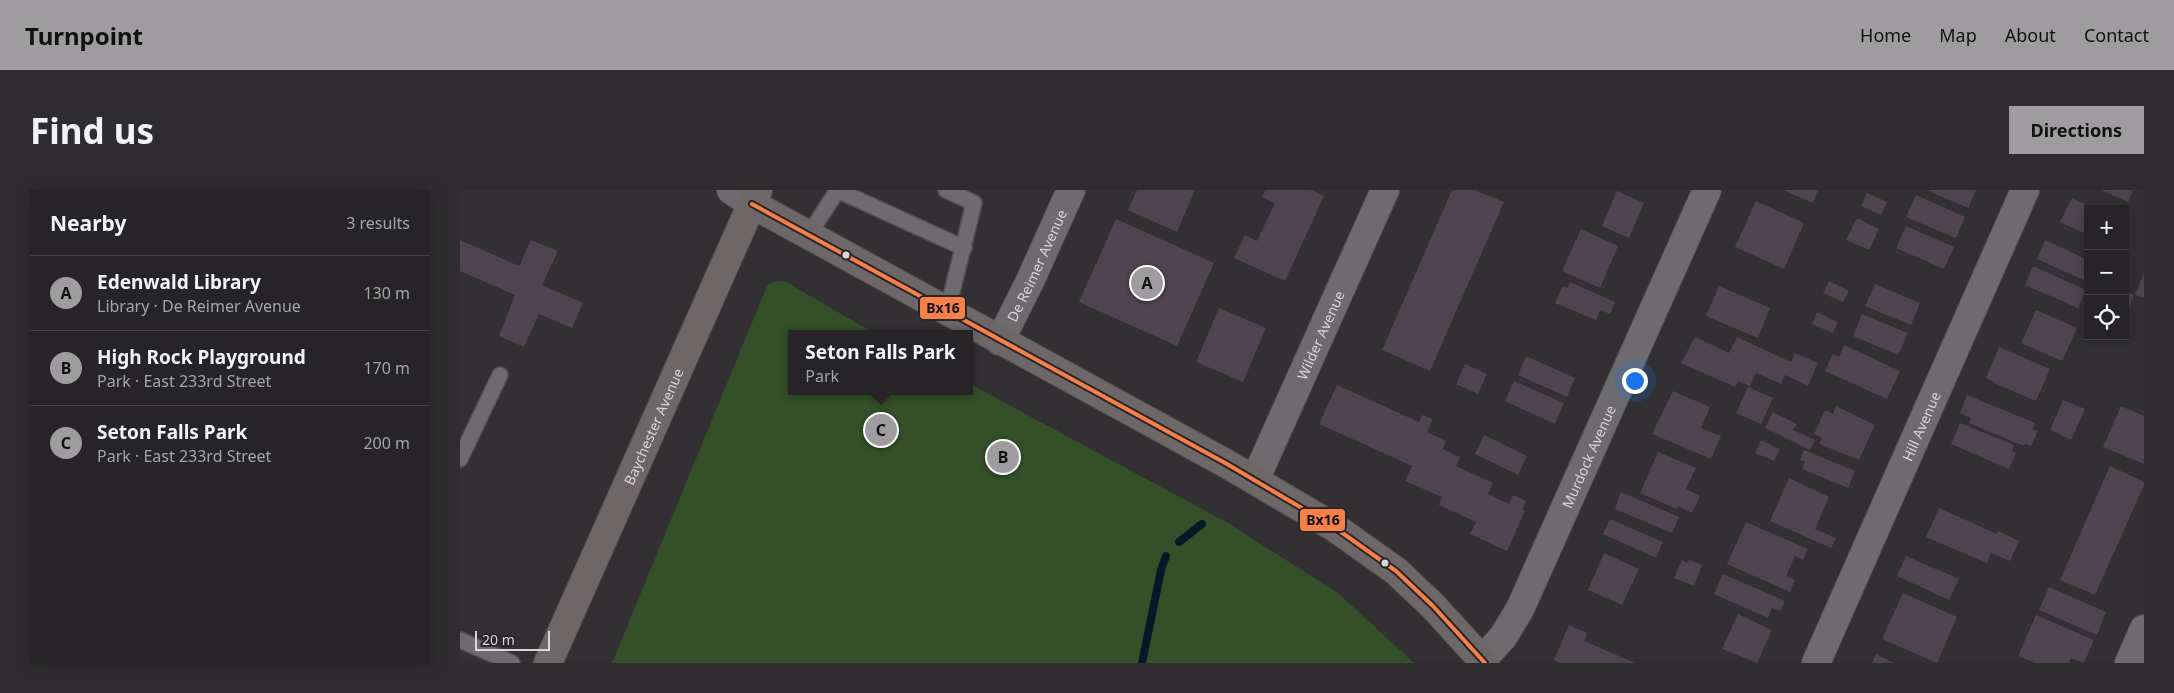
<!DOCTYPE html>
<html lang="en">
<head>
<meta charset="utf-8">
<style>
	body { margin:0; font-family:"Noto Sans",sans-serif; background:#2e2c2e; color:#f1f3f6 }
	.controls { position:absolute; right:15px; top:15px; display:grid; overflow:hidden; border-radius:0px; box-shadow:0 2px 12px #0003 }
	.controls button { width:45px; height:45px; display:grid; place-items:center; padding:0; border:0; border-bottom:1px solid #424143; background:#262426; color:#f1f3f6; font:25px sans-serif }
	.scale { position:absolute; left:15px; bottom:12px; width:75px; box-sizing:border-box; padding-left:5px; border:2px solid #d8d6d8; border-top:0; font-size:14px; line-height:18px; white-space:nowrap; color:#d8d6d8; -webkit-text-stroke:4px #292629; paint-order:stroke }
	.you { position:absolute; left:1174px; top:190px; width:18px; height:18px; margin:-12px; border:4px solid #fff; border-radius:50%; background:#1a73e8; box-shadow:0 0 0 8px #1a73e833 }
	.badge { display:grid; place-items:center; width:32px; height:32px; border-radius:50%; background:#9e9c9e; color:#111; font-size:16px; font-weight:700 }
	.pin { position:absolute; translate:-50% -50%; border:2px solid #fff; box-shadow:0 1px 5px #0006 }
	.popup { position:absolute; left:328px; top:140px; width:185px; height:65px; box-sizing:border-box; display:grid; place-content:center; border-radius:0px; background:#262426; filter:drop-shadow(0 1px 4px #0005); font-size:16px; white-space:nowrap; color:#a4a4a7 }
	.popup b { font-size:19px; color:#f1f3f6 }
	.popup::after { content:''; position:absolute; left:50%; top:100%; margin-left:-10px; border:10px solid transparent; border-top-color:#262426 }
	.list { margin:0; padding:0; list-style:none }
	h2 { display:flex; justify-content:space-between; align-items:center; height:65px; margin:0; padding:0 20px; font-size:21px }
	h2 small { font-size:16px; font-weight:400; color:#a4a4a7 }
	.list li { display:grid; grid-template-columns:32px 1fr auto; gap:15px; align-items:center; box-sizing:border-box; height:75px; padding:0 20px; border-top:1px solid #424143 }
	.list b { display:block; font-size:19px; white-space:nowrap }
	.list p { margin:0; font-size:16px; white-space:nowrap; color:#a4a4a7 }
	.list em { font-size:16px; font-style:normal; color:#a4a4a7 }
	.icon { flex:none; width:28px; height:28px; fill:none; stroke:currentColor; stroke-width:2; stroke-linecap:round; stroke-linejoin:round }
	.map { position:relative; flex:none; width:1684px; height:473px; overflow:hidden; border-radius:0px }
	header { display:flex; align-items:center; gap:30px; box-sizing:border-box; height:70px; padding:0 25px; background:#9e9c9e; color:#111 }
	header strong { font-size:24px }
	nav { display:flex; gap:28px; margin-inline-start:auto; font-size:18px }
	.intro { display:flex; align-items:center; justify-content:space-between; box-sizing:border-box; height:120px; padding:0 30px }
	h1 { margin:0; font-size:35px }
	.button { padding:12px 22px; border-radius:0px; background:#9e9c9e; color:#111; font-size:18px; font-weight:700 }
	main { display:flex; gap:30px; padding:0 30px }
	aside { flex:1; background:#262426; border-radius:0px; box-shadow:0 2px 12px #0003 }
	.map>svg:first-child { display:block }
	.green { fill:#335029 }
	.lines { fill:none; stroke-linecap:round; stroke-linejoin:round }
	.stream { stroke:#041928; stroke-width:8 }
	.building { fill:#4f4450 }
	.service-casing { stroke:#504e50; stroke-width:18 }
	.minor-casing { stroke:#504e50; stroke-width:30 }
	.primary-casing { stroke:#504e50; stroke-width:30 }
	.service { stroke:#6d6b6d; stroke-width:15 }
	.minor { stroke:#6d6b6d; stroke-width:28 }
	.primary { stroke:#6e6768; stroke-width:28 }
	.bus-1-casing { stroke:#292629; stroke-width:8 }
	.bus-1 { stroke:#f78048; stroke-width:4 }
	.bus-dot { fill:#d8d6d8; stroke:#292629; stroke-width:2 }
	.labels { text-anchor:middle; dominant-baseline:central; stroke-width:4; stroke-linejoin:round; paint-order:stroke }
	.street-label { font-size:14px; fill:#d8d6d8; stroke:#292629 }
	.line-badge { stroke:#292629; stroke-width:2 }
	.pale-badge-label { font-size:14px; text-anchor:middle; font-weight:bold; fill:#111 }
</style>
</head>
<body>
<header>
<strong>Turnpoint</strong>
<nav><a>Home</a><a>Map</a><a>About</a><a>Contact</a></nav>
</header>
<div class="intro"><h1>Find us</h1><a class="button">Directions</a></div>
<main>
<aside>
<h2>Nearby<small>3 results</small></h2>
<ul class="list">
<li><span class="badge">A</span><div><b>Edenwald Library</b><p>Library · De Reimer Avenue</p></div><em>130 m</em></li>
<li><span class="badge">B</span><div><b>High Rock Playground</b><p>Park · East 233rd Street</p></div><em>170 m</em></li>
<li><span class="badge">C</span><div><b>Seton Falls Park</b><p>Park · East 233rd Street</p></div><em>200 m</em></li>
</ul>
</aside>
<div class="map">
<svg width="1684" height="473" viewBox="0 0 1684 473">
	<rect width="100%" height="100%" fill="#323032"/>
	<!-- green -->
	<polygon class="green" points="316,91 326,92 416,144 332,144 332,201 510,201 510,194 768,333 879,404 954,473 152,473 307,96"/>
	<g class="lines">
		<!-- stream -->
		<g class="stream">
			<polyline points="719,352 742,334"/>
			<polyline points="682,473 701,380 706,366"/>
		</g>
	</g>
	<!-- building -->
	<g class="building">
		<polygon points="677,0 735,0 717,42 668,20"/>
		<polygon points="805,0 851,0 864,6 825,91 774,68 785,45 797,51 815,13 802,7"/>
		<polygon points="992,0 1015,0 1044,12 970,181 922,160"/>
		<polygon points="1323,0 1358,0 1353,13"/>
		<polygon points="1466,0 1516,0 1508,18"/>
		<polygon points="1641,0 1673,0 1668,12"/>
		<polygon points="1157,1 1184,13 1169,48 1142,36"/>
		<polygon points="1407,3 1427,12 1421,25 1401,16"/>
		<polygon points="1456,5 1505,27 1496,48 1446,27"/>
		<polygon points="1612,8 1636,19 1628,19 1628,45 1600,32"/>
		<polygon points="1296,11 1344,33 1324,79 1275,57"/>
		<polygon points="1397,28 1419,39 1409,60 1386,50"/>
		<polygon points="656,29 754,73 717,156 619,112"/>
		<polygon points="1446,36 1494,57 1484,79 1436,58"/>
		<polygon points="1121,39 1158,56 1140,98 1102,81"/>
		<polygon points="0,50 59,76 71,50 98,61 82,95 123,113 112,138 79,124 64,157 39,146 55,105 0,81"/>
		<polygon points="1585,50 1628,70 1628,92 1577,69"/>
		<polygon points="1573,76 1626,100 1618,118 1565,95"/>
		<polygon points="1684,83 1684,108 1675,105"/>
		<polygon points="1369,91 1389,101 1383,112 1363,103"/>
		<polygon points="1110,92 1155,112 1150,124 1140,120 1136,130 1095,113 1103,96 1107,98"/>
		<polygon points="1415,94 1460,113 1451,135 1405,116"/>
		<polygon points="1259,96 1310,118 1298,148 1246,126"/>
		<polygon points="1665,101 1674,105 1669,117 1665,115"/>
		<polygon points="759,118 806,138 783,192 736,172"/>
		<polygon points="1576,120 1617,138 1602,171 1561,153"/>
		<polygon points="1357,122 1378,132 1373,143 1352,134"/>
		<polygon points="1402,124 1448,143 1438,165 1393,146"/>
		<polygon points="1235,147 1269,163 1277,147 1331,172 1335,163 1358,173 1348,196 1325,185 1321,194 1296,183 1290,196 1278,191 1275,197 1221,173"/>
		<polygon points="1384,155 1440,181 1427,209 1365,181 1373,164 1379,167"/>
		<polygon points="1539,157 1590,179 1576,211 1534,193 1534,192 1526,188"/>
		<polygon points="1066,166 1115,188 1107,207 1058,185"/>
		<polygon points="1005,174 1027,184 1018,204 996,194"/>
		<polygon points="1054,191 1104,213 1095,234 1045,211"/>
		<polygon points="877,195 959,232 962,225 973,229 967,242 986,251 983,259 1000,267 996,276 1033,293 1028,304 1049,314 1053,305 1066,311 1062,320 1065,321 1047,361 1010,344 1016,332 979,315 982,307 945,291 952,276 859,234"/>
		<polygon points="1288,197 1313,208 1301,234 1276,223"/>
		<polygon points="1213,201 1250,217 1241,238 1261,246 1251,269 1192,244"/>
		<polygon points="1507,205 1575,233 1572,239 1578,241 1571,256 1565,254 1564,256 1509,233 1511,228 1500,223"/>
		<polygon points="1603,210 1625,219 1611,250 1590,240"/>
		<polygon points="1376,216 1415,235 1399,270 1359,254 1362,248 1354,244 1365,220 1373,224"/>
		<polygon points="1661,216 1684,226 1684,274 1643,257"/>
		<polygon points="1313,222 1337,234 1333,240 1355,250 1350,260 1305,238"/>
		<polygon points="1500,233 1554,255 1552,261 1556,263 1549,279 1491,254"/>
		<polygon points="1024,245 1067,266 1058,285 1015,264"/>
		<polygon points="1301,250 1320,259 1314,271 1295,263"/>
		<polygon points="1344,260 1395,281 1388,298 1342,279 1345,272 1340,270"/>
		<polygon points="1198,262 1236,278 1226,299 1240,306 1232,323 1218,316 1217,319 1180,303"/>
		<polygon points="1650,276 1684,292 1684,295 1635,405 1600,390"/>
		<polygon points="1329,288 1369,307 1355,339 1376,348 1371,358 1310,331"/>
		<polygon points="1161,302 1219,327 1212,343 1155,319"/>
		<polygon points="1479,318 1537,344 1538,341 1559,351 1550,371 1531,363 1527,373 1466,347"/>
		<polygon points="1150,329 1203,352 1196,368 1143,344"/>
		<polygon points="1286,332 1348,359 1343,370 1335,366 1326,386 1335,390 1330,402 1267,374"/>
		<polygon points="1144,363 1179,379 1162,415 1128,400"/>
		<polygon points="1446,366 1499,389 1489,410 1437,386"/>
		<polygon points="1222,370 1228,373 1229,370 1242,375 1234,396 1214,388"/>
		<polygon points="1263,384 1325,411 1320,421 1312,418 1308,428 1254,404"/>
		<polygon points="1589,397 1646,422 1637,445 1579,420"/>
		<polygon points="1443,403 1497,427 1477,473 1422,449"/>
		<polygon points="1278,424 1312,440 1297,473 1262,459"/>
		<polygon points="1576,425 1634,450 1624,473 1611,468 1609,473 1575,473 1558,466"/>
		<polygon points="1109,435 1127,443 1124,451 1175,473 1100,473 1094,470"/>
		<polygon points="1416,464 1434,473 1412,473"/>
	</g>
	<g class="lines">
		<defs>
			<g id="service">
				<polyline points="377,0 504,58"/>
				<polyline points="486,0 514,13 487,122"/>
				<polyline points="348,46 377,1"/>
				<polyline points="0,269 40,185"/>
				<polyline points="0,450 52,473"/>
			</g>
			<g id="minor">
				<polyline points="271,0 292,14"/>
				<path id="s1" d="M540,151L570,91L611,0"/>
				<path id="s2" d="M795,290L925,0"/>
				<path id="s3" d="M1022,470L1043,447L1060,419L1247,0"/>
				<path id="s4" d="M1356,473L1565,0"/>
				<polyline points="1669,473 1684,439"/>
			</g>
			<g id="primary">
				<polyline points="292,14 767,274 874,337 936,381 973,416 1025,473"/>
				<path id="s5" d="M88,473L298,0"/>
			</g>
		</defs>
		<!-- service casing -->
		<use href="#service" class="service-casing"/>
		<!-- minor casing -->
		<use href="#minor" class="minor-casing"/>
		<!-- primary casing -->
		<use href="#primary" class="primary-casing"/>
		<!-- service -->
		<use href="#service" class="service"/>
		<!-- minor -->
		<use href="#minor" class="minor"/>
		<!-- primary -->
		<use href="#primary" class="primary"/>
		<defs>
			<polyline id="bus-1" points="292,14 767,274 874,337 936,381 973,416 1025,473"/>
		</defs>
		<!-- bus-1 casing -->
		<use href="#bus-1" class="bus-1-casing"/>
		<!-- bus-1 -->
		<use href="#bus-1" class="bus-1"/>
	</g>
	<!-- markers -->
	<g class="bus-dot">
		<circle cx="386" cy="65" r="4.5"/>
		<circle cx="925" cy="373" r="4.5"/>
	</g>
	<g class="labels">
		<!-- street labels -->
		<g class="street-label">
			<text stroke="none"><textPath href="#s1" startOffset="84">De Reimer Avenue</textPath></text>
			<text stroke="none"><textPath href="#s2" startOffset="159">Wilder Avenue</textPath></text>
			<text stroke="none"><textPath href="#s5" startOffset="259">Baychester Avenue</textPath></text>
			<text stroke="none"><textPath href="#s4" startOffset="259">Hill Avenue</textPath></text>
			<text stroke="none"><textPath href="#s3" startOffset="231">Murdock Avenue</textPath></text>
		</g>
	</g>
	<g class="line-badge">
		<rect x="459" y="106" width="47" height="24" rx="5" fill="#f78048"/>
		<rect x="839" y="318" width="47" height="24" rx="5" fill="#f78048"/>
	</g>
	<g class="pale-badge-label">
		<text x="483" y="123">Bx16</text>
		<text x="863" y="335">Bx16</text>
	</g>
</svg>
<div class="controls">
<button>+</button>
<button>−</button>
<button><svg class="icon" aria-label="locate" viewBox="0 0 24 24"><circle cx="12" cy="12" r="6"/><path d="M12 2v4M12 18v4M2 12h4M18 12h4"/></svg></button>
</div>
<div class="scale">20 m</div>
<div class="you"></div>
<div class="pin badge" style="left:687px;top:93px">A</div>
<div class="pin badge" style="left:543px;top:267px">B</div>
<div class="pin badge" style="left:421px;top:240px">C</div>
<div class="popup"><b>Seton Falls Park</b>Park</div>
</div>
</main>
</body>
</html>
